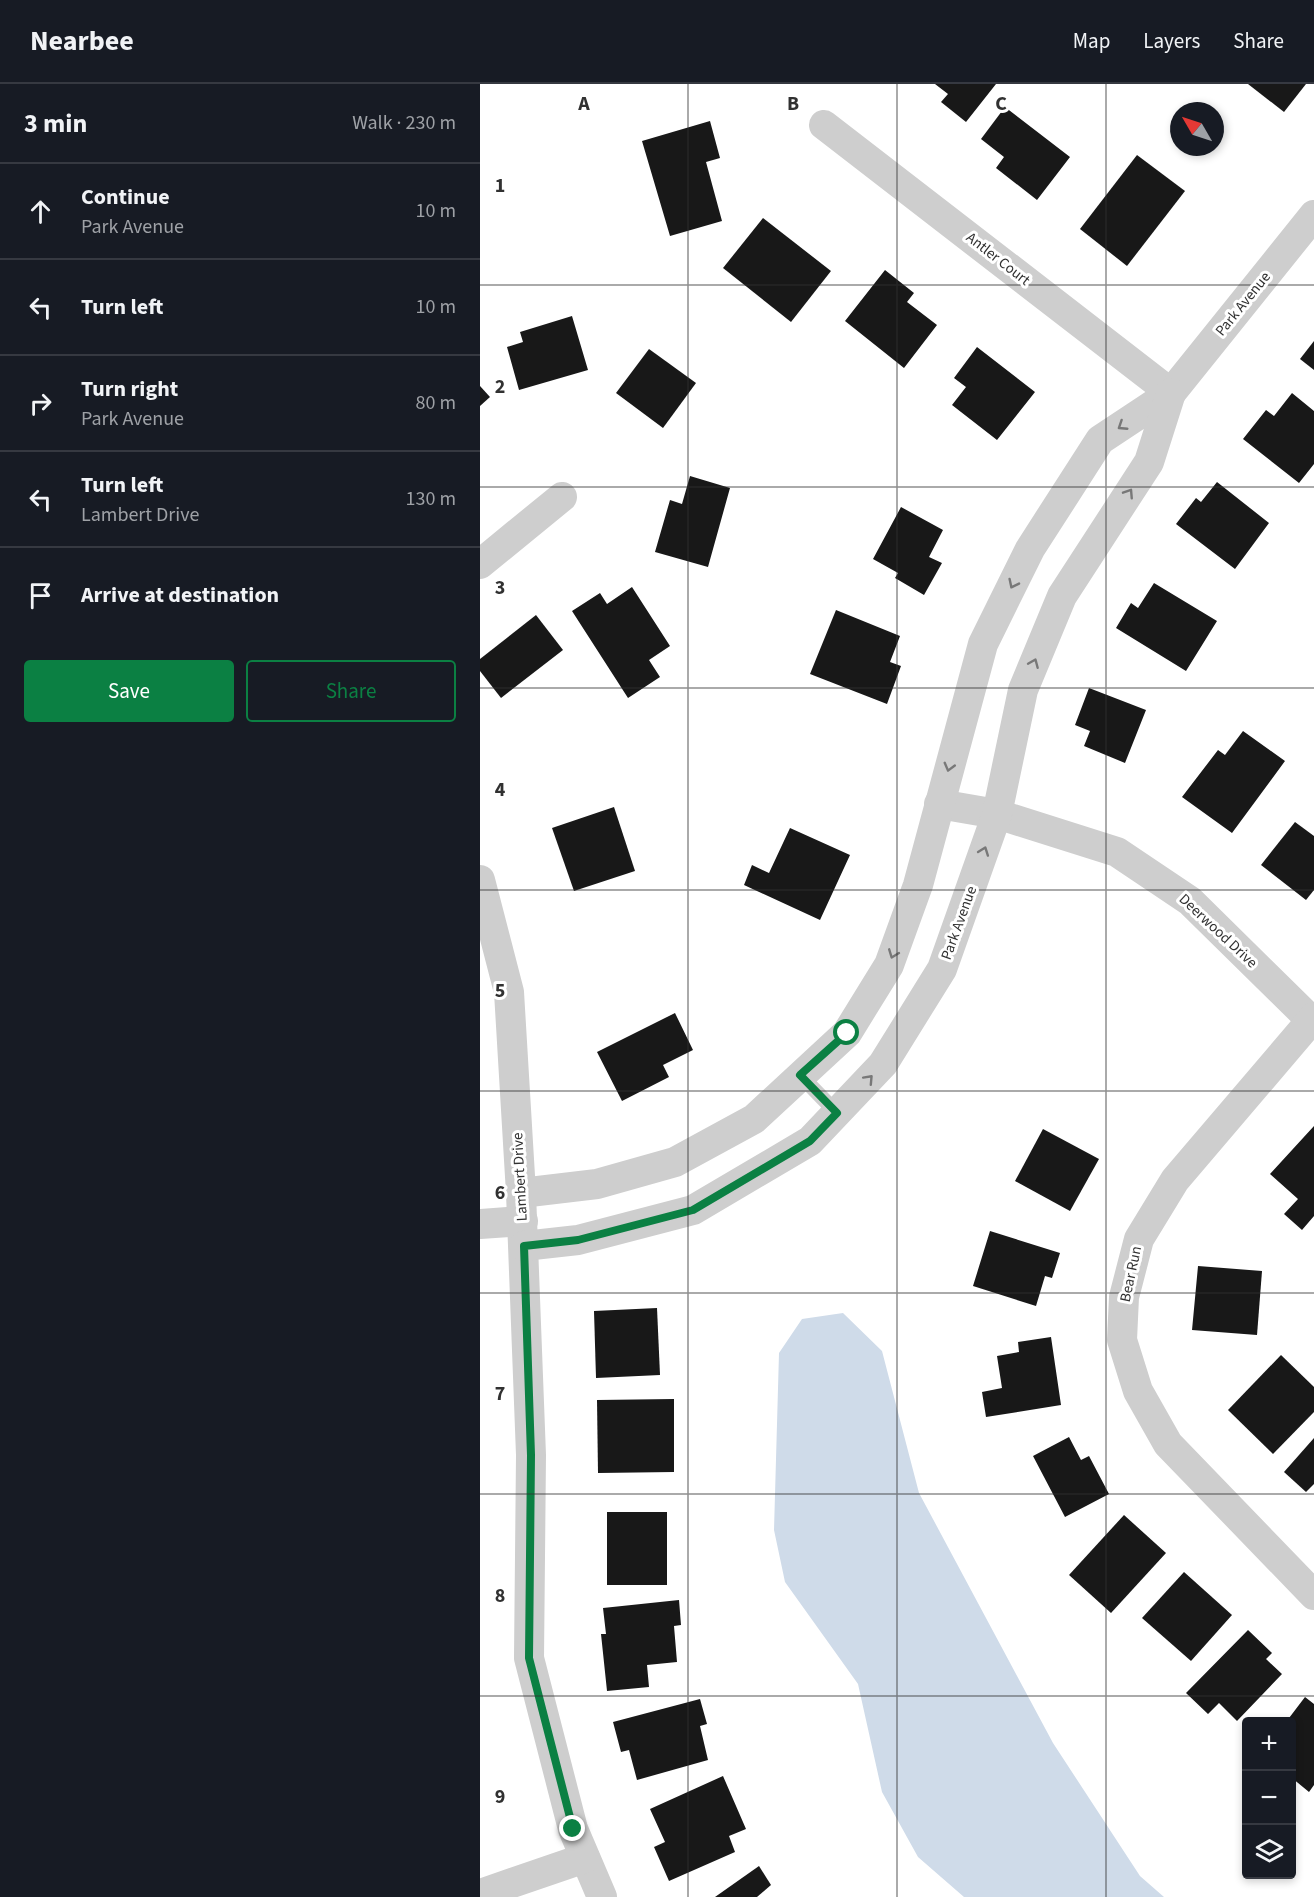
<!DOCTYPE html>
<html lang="en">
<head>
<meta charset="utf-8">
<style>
	body { margin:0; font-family:"Source Sans 3",sans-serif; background:#20242c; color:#f1f3f6 }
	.controls { position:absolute; right:18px; bottom:18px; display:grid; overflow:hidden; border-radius:6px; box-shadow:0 3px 9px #0003 }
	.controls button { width:54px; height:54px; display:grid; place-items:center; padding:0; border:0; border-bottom:2px solid #363941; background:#171b24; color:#f1f3f6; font:30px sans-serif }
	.compass { position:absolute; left:690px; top:18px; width:54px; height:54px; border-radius:50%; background:#171b24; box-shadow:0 3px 9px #0003; rotate:309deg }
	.stop { position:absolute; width:18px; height:18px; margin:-14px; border:4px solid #0b8043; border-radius:50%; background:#fff }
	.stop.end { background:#0b8043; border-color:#fff; box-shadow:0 2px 6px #0008 }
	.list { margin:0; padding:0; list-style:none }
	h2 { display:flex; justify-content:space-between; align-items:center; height:78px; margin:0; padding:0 24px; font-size:26px }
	h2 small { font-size:20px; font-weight:400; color:#9ea1a6 }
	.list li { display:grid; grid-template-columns:39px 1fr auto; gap:18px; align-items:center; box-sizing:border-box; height:96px; padding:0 24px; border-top:2px solid #363941 }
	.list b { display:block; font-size:22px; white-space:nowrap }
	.list p { margin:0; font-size:20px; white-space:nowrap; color:#9ea1a6 }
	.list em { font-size:20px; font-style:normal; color:#9ea1a6 }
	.actions { display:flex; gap:12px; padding:18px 24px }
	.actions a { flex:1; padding:14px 0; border:2px solid #0b8043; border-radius:6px; text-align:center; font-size:21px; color:#0b8043 }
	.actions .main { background:#0b8043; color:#fff }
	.icon { flex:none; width:33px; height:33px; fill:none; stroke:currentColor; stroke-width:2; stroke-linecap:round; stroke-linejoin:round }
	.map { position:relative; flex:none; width:834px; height:1813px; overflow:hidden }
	header { display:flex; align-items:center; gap:36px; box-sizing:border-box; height:84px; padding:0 30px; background:#171b24; border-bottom:2px solid #363941 }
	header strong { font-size:28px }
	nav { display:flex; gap:33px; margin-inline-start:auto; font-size:21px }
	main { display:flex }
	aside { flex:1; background:#171b24 }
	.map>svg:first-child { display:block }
	.water { fill:#cfdbe9 }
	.building { fill:#181818 }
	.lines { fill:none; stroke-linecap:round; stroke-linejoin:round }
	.service { stroke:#cecece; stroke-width:15 }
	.minor { stroke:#cecece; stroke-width:30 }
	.oneway { stroke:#787878 }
	.route { stroke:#0b8043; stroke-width:8 }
	.grid { fill:none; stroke:#313131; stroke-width:1.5; stroke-opacity:0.55 }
	.labels { text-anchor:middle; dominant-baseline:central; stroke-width:6; stroke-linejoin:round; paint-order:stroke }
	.street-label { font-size:15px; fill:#313131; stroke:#fff }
	.grid-label { font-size:20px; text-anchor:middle; font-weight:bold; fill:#313131; stroke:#fff; stroke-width:6; stroke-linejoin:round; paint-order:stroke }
</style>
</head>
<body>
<header>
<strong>Nearbee</strong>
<nav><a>Map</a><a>Layers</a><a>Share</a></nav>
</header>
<main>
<aside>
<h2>3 min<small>Walk · 230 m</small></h2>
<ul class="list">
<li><svg class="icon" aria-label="ahead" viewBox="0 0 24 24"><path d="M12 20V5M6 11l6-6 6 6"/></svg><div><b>Continue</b><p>Park Avenue</p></div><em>10 m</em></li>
<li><svg class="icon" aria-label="left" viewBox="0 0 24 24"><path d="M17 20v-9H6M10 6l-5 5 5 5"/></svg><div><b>Turn left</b></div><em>10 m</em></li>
<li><svg class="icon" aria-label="right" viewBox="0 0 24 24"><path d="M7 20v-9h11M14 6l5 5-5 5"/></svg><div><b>Turn right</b><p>Park Avenue</p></div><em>80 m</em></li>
<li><svg class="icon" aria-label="left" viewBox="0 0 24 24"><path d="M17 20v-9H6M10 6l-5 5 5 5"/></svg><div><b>Turn left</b><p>Lambert Drive</p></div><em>130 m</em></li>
<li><svg class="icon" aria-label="arrive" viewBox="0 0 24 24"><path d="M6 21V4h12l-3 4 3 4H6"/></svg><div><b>Arrive at destination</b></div></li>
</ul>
<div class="actions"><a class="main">Save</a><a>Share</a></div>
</aside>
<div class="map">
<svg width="834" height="1813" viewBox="0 0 834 1813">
	<rect width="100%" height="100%" fill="#fff"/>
	<!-- water -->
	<polygon class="water" points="363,1229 402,1267 439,1409 573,1659 660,1792 684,1813 484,1813 438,1773 402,1708 378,1600 305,1498 294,1446 299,1269 322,1235"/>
	<!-- building -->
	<g class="building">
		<polygon points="455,0 516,0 486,38 461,18 468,10"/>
		<polygon points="768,0 826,0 804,28"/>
		<polygon points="525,23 590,73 557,116 516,84 524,73 501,55"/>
		<polygon points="230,37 240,74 226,78 242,137 190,152 162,57"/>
		<polygon points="657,71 705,107 647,182 600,145"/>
		<polygon points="283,134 351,187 311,238 243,184"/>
		<polygon points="405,186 434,209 427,218 457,241 424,284 365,237"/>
		<polygon points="92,232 108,286 39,306 27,263 43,258 40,248"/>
		<polygon points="834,257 834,286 820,275"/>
		<polygon points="497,263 555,308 517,356 472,321 486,303 474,294"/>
		<polygon points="169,265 216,299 183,344 136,309"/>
		<polygon points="0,302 10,313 0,322"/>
		<polygon points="812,309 834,327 834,380 819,399 763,355 786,326 794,332"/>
		<polygon points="210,392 250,404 228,483 175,468 190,416 202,420"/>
		<polygon points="737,398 789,439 755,485 696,440 716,414 721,418"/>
		<polygon points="421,423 463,446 449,473 462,479 444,511 415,494 418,489 393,475"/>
		<polygon points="674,499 737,537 706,587 636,544 651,519 658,524"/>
		<polygon points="152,503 190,562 169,576 180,593 148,614 92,527 120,509 127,520"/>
		<polygon points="356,526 420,552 410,578 421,582 407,620 330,590"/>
		<polygon points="56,531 83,566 21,614 0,587 0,575"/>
		<polygon points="609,604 666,626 645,679 604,662 610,647 595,641"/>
		<polygon points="763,647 805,677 752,749 702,713 738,666 745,671"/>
		<polygon points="134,723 155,787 94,807 72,744"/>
		<polygon points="815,738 834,752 834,806 826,816 781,781"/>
		<polygon points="310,744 370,771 340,836 264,801 272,781 289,789"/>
		<polygon points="195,929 213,966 183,981 189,993 142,1017 117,968"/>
		<polygon points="834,1042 834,1132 822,1146 804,1130 818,1115 790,1090"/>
		<polygon points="563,1045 619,1075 590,1127 535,1097"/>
		<polygon points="510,1147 580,1169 572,1194 565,1192 556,1222 493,1202"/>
		<polygon points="718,1182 782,1187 777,1251 712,1246"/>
		<polygon points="177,1224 180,1291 116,1294 114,1227"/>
		<polygon points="571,1253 581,1321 506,1333 502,1308 522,1304 517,1272 539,1268 538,1258"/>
		<polygon points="801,1271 834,1303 834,1328 793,1370 748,1326"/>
		<polygon points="194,1315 194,1388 118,1389 117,1316"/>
		<polygon points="589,1353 601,1376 609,1372 629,1410 585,1433 553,1372"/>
		<polygon points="834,1354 834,1400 826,1408 804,1388"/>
		<rect x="127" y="1428" width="60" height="73"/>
		<polygon points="644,1431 686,1469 631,1529 589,1491"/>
		<polygon points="704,1488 752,1531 711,1577 662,1534"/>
		<polygon points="199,1516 201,1541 194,1542 197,1578 167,1581 169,1603 127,1607 121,1550 126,1550 123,1524"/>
		<polygon points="768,1546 792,1569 786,1575 802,1590 757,1637 739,1619 728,1630 706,1609"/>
		<polygon points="825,1613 834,1620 834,1701 829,1708 812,1694 812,1638 806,1638"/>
		<polygon points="220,1615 227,1640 220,1642 228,1676 157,1696 149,1666 141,1668 133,1638"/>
		<polygon points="243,1692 266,1745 249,1752 255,1768 189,1797 174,1763 185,1758 170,1725"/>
		<polygon points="279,1782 291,1801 277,1813 235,1813"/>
	</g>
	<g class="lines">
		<!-- service -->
		<polyline class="service" points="320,991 357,1029"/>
		<!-- minor -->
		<g class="minor">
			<polyline points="344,41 691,309"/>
			<polyline points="0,480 82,413"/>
			<polyline points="459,720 517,730 637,768 710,817 834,939"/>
			<polyline points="0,796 29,908 41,1109 51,1371 49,1574 93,1745 122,1813"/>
			<polyline points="834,933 695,1096 659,1155 644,1213 642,1256 658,1307 688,1360 834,1511"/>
			<polyline points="41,1109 117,1100 195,1078 274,1035 367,949 409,881 438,801 503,560 550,465 620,356 691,309 834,131"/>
			<polyline points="0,1140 43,1137"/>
			<polyline points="44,1162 98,1156 213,1126 330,1057 403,980 462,885 517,730 543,606 582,512 669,378 691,309"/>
			<polyline points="0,1810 105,1774"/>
		</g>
	</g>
	<!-- one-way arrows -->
	<defs><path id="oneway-chevron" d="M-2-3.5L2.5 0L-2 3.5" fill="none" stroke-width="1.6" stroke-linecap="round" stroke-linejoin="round" transform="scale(1.5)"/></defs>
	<g class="oneway">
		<use href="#oneway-chevron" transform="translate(642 342) rotate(147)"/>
		<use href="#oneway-chevron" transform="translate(649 409) rotate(-57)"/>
		<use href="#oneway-chevron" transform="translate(533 500) rotate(116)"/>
		<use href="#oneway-chevron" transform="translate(554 579) rotate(-67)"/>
		<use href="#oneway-chevron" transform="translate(469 683) rotate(105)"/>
		<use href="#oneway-chevron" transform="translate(504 767) rotate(-70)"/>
		<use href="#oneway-chevron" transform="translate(413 870) rotate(111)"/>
		<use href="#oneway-chevron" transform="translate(389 995) rotate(-47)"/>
	</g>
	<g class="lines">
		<!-- route -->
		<polyline class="route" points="93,1745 49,1574 51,1371 44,1162 98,1156 213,1126 330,1057 357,1029 320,991 367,949"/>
	</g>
	<!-- grid -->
	<path class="grid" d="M208,0V1813M417,0V1813M626,0V1813M0,201H834M0,403H834M0,604H834M0,806H834M0,1007H834M0,1209H834M0,1410H834M0,1612H834"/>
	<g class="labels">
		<!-- street labels -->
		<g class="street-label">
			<text transform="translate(518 175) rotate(38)">Antler Court</text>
			<text transform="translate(763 220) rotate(-51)">Park Avenue</text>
			<text transform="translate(479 839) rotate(-70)">Park Avenue</text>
			<text transform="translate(738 847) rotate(43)">Deerwood Drive</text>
			<text transform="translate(40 1093) rotate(-93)">Lambert Drive</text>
			<text transform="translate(651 1190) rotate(-78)">Bear Run</text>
		</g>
	</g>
	<g class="grid-label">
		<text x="104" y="26">A</text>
		<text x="313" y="26">B</text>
		<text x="521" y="26">C</text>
		<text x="20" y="108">1</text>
		<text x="20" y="309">2</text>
		<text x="20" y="510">3</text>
		<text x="20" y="712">4</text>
		<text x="20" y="913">5</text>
		<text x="20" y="1115">6</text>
		<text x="20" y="1316">7</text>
		<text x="20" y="1518">8</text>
		<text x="20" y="1719">9</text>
	</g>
</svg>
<div class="controls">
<button>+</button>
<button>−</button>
<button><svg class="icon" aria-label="layers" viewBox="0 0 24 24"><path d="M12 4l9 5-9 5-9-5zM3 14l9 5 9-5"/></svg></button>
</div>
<svg class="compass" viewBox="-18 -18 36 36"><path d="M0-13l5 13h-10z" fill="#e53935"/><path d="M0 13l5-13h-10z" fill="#9ea1a6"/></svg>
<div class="stop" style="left:367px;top:949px"></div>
<div class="stop end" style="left:93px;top:1745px"></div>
</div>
</main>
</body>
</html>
